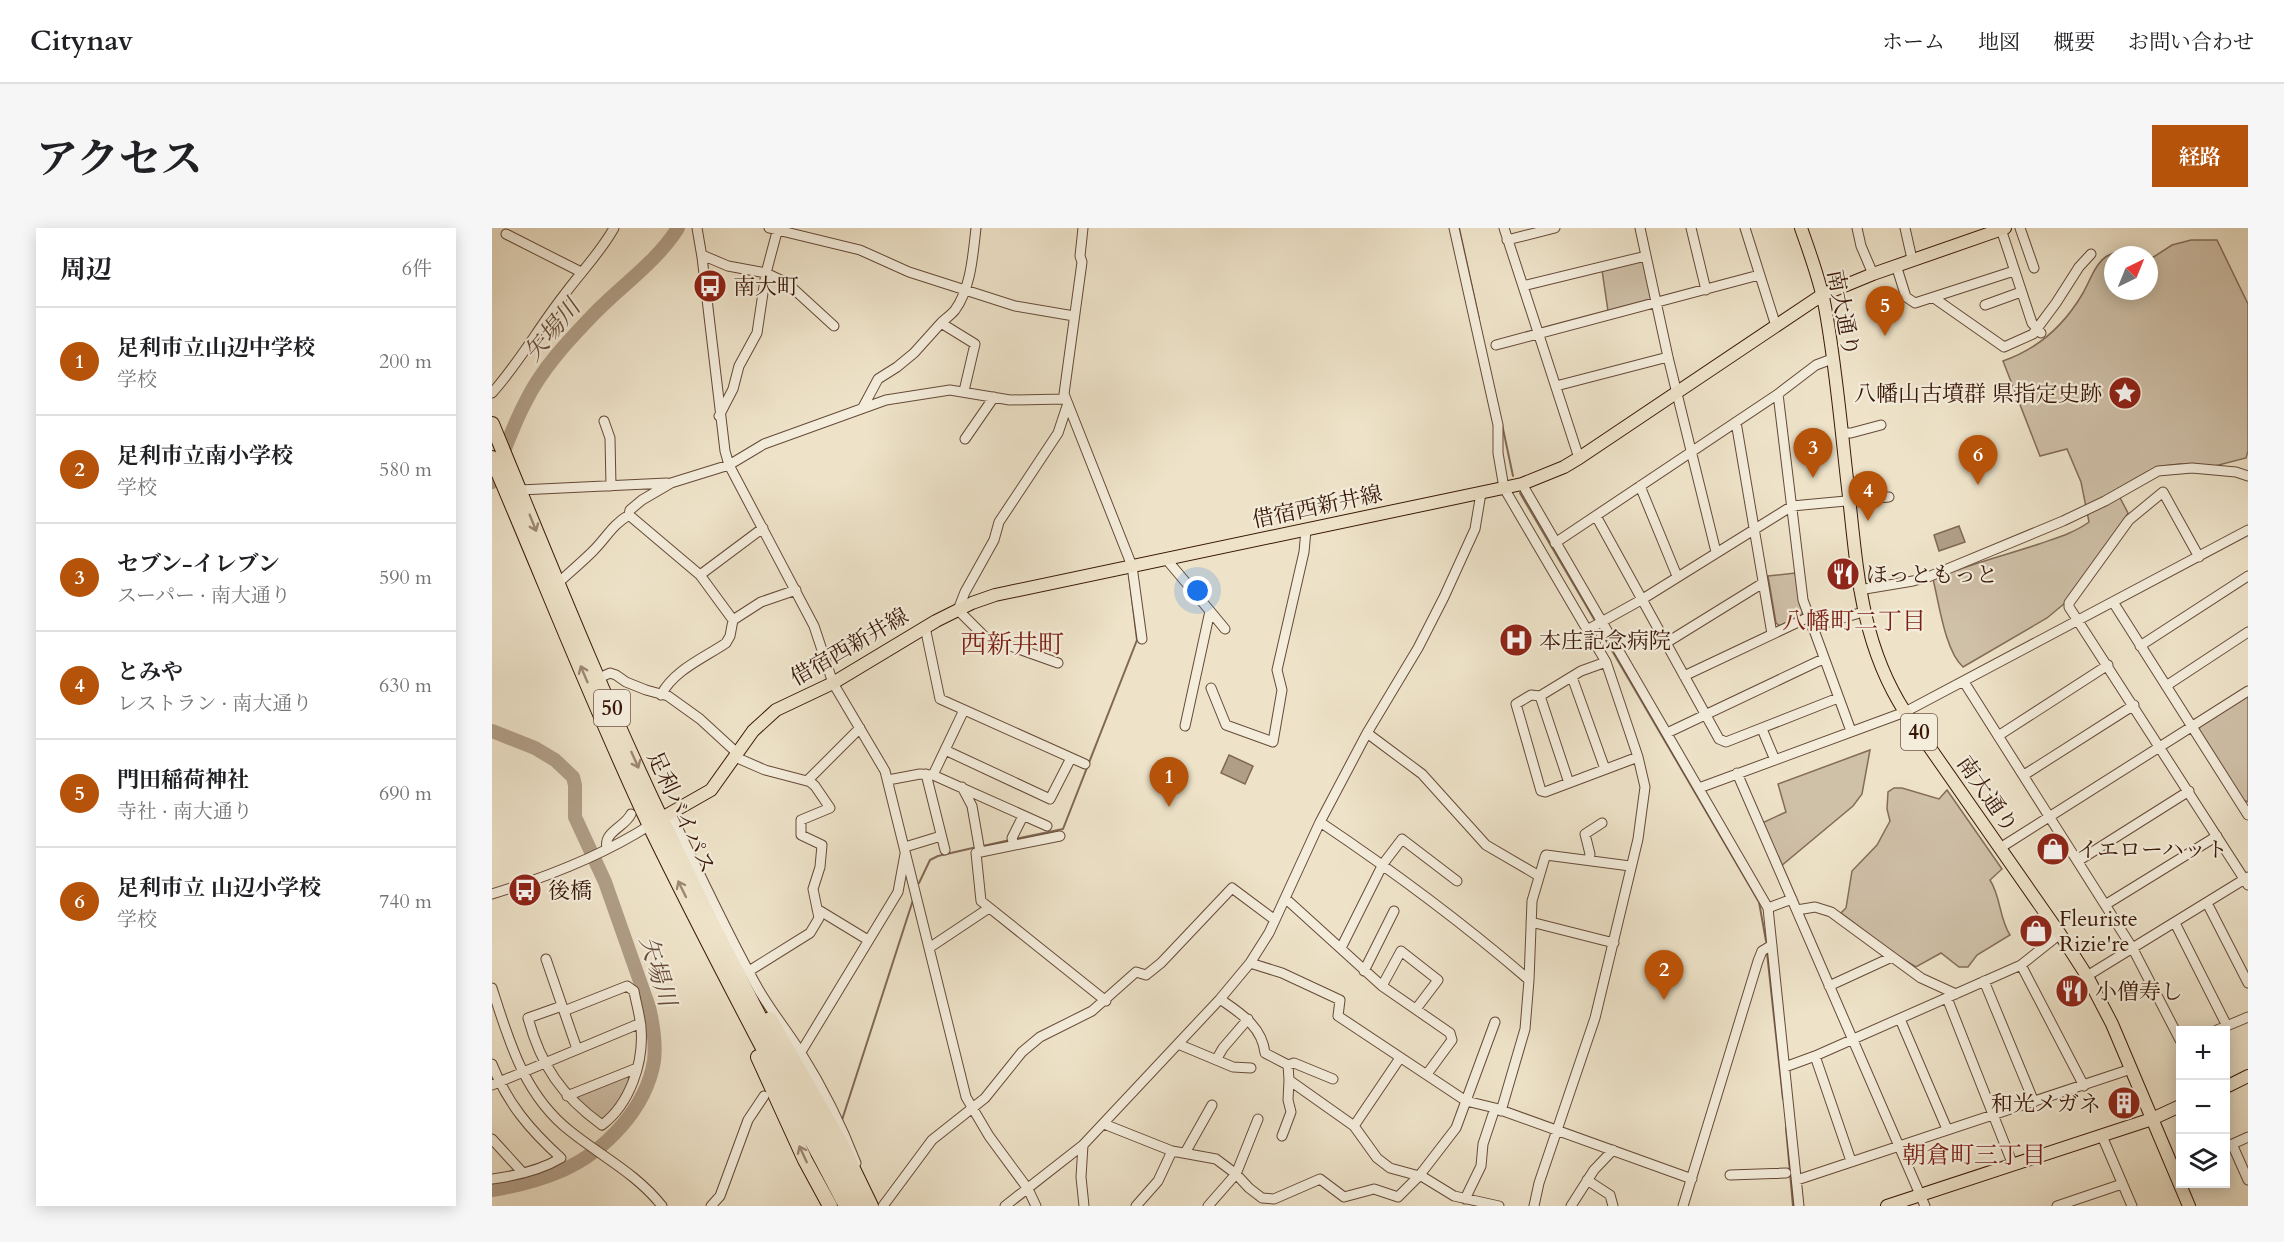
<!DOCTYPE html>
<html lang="ja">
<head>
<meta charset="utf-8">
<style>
	body { margin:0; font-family:Cardo,"Noto Serif JP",serif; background:#f6f6f6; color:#202124 }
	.controls { position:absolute; right:18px; bottom:18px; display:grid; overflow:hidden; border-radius:0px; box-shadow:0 3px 15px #0003 }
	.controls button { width:54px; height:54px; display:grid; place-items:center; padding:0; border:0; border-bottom:2px solid #e0e0e0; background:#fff; color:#202124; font:30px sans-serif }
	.compass { position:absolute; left:1612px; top:18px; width:54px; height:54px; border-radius:50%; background:#fff; box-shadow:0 3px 15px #0003; rotate:43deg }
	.you { position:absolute; left:706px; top:363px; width:21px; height:21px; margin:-15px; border:4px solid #fff; border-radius:50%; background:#1a73e8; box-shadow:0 0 0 9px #1a73e833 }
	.badge { display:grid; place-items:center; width:39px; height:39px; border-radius:50%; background:#b45309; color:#fff; font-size:20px; font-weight:700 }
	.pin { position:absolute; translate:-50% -50px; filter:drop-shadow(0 2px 3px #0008) }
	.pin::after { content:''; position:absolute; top:32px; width:21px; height:18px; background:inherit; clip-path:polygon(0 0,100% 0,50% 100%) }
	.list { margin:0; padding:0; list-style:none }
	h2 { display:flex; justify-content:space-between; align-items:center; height:78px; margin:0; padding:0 24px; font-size:26px }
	h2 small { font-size:20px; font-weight:400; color:#757577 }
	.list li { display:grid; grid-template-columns:39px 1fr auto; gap:18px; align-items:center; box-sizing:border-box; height:108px; padding:0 24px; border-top:2px solid #e0e0e0 }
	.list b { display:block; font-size:22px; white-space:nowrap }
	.list p { margin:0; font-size:20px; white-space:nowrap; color:#757577 }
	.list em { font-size:20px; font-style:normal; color:#757577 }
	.icon { flex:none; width:33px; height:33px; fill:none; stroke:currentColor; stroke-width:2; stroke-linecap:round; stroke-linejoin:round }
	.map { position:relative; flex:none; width:1756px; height:978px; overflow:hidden; border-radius:0px }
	header { display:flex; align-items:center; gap:36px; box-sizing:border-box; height:84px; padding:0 30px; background:#fff; border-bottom:2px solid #e0e0e0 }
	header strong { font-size:28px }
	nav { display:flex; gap:33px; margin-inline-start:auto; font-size:21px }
	.intro { display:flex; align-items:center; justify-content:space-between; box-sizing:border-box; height:144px; padding:0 36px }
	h1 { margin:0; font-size:42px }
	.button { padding:15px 27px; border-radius:0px; background:#b45309; color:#fff; font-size:21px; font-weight:700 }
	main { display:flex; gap:36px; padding:0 36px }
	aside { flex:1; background:#fff; border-radius:0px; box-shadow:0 3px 15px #0003 }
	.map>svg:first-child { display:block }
	.green { fill:#cfc0a8; stroke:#846c58; stroke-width:1.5 }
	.water { fill:#b09e87; stroke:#806854; stroke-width:1.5 }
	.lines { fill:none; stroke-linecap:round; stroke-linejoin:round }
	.stream { stroke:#806854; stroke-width:2 }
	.river { stroke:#b09e87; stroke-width:14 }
	.minor-casing { stroke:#664a38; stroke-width:11 }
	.major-casing { stroke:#391707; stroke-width:14 }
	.highway-casing { stroke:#391707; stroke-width:16 }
	.minor { stroke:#f4eddc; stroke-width:9 }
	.major { stroke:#eee3c9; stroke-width:12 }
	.highway { stroke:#eee3c9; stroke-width:14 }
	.oneway { stroke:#9d8772 }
	.labels { text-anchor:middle; stroke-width:4.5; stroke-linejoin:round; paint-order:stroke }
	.shield { fill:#f4eddc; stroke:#715747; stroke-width:1.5 }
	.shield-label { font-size:21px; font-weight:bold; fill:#391707 }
	.poi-label { font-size:22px; fill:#391707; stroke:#f4eddc; text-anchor:start }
	.street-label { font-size:22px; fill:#391707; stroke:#f4eddc }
	.water-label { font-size:24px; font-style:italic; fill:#694d3a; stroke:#f4eddc }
	.neighbourhood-label { font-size:24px; fill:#7a1f14; stroke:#f4eddc }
	.quarter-label { font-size:26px; fill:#7a1f14; stroke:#f4eddc }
</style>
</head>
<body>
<header>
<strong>Citynav</strong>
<nav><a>ホーム</a><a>地図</a><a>概要</a><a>お問い合わせ</a></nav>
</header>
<div class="intro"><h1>アクセス</h1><a class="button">経路</a></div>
<main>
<aside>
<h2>周辺<small>6件</small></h2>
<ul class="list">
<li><span class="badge">1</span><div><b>足利市立山辺中学校</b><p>学校</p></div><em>200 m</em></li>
<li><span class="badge">2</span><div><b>足利市立南小学校</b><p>学校</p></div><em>580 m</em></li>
<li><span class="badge">3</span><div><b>セブン-イレブン</b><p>スーパー · 南大通り</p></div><em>590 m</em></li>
<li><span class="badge">4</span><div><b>とみや</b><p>レストラン · 南大通り</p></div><em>630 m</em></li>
<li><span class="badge">5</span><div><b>門田稲荷神社</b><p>寺社 · 南大通り</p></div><em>690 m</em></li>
<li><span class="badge">6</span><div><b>足利市立 山辺小学校</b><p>学校</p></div><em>740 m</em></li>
</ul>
</aside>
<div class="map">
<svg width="1756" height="978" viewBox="0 0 1756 978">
	<rect width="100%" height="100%" fill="#eee3c9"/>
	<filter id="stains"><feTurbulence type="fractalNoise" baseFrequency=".00333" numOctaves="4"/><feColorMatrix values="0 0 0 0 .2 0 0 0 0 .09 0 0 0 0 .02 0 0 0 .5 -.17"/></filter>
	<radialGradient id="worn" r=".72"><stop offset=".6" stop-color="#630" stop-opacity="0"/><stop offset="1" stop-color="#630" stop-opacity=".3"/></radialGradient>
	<path class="green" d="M1699 12H1725L1756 76V223L1754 230 1719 239 1688 236 1671 238 1655 244 1624 262 1636 285 1621 311 1573 375 1555 390 1471 439C1453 423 1447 375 1441 351 1475 337 1511 328 1547 316 1564 310 1582 305 1597 294L1589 254 1575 221 1548 228 1511 133C1546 121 1573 96 1591 65 1598 53 1604 33 1617 27 1629 21 1641 24 1653 27H1621V63H1657V29L1660 30 1680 17Z
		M1152 31 1161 72 1116 83 1110 42Z
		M1303 345 1311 383 1310 387 1288 398 1284 395 1276 348Z
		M1756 467V574L1751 572 1707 503 1708 497Z
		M1378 522 1370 566 1361 578 1289 638 1270 595 1294 584 1286 556Z
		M1402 560H1410L1447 571 1455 562 1510 641 1498 652C1509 669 1507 690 1518 707L1485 727 1476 739H1467L1449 725 1424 739 1404 727 1349 685 1354 680 1360 643 1385 617 1398 593 1395 581 1396 564Z
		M135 848 139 852 130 871 113 891 108 892 85 873 86 868Z"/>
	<path class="water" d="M1467 298 1473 314 1447 323 1442 307Z
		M737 527 761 538 753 556 729 545Z"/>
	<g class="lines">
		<path class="stream" d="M967 0 987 91
			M1010 196 1021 248
			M1028 265 1102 391
			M1108 402 1267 674 1274 713
			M523 611 571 601 645 412 637 347
			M491 618 518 612
			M427 655 438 632 446 628 485 619
			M1275 725 1291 871
			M350 892 421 672
			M1294 900 1301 978"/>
		<path class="river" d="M0 254C11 227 20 199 34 173 49 142 75 114 99 89 127 59 164 35 186 0
			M0 503 43 520 63 532 81 549 83 557V589L113 654 157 779C161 796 164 816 162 833 154 881 113 923 71 942 48 952 24 958 0 962"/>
		<defs>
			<path id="minor" d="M205 0 210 29 233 223 237 237 322 398 341 455 393 543 474 869 497 908 536 961 544 978
				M277 0 368 22 417 44 523 78 582 88
				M591 0 588 28 590 34 572 166 640 338 650 411
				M962 0 1006 197V225L1012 260 1114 434 1146 529 1153 559 1146 611 1103 790 1047 955 1042 978
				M1012 0 1087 230
				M1148 0 1176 129 1224 324
				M1199 0 1214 62
				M1253 0 1284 98
				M1365 0 1369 18 1381 46
				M1413 0 1420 31
				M1528 0 1542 40
				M1509 1 1540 95 1549 105
				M14 6 89 44
				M1015 12 1063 0
				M210 27 236 38 274 45 295 55 342 98
				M1404 37 1414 69 1423 75 1522 43
				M1031 58 1154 28
				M1442 70 1512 119 1541 106 1564 75 1587 39 1599 26
				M1493 77 1529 64
				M449 95C453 91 459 87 463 82 479 60 481 26 484 0
				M1004 117 1267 47
				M1064 158 1176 129
				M0 165C27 135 47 99 72 67 89 44 108 25 122 0
				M1286 166 1311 372 1359 503
				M371 179 386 151 405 139 422 125 449 95 483 116 472 163
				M227 188 241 161 247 138 265 105 274 45 286 0
				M112 193 118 210 119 258
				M1244 194 1280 406
				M1349 205H1359L1389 197
				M473 211 502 169
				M1030 256 1276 680 1307 978
				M1148 258 1185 348
				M28 262 175 255
				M137 287 208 347 241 392
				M1104 288 1227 511 1234 514 1346 470
				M1063 315 1286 166 1324 137 1340 131
				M1707 329 1671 264 1637 292 1577 375V379L1756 657
				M675 332 718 383 693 498
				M208 347 271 300
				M66 355C78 344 90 334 101 323 115 309 120 297 137 287L138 282 150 272 179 255 237 237 272 216 394 172 458 162 518 172 573 171
				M1367 362 1421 353 1436 349 1571 293 1613 273 1666 243 1700 240 1744 244 1756 248
				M1621 374 1756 587
				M718 383 733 401
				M433 399 448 471 593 536
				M1320 399 1371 384
				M1095 402 1149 372 1300 278 1397 269
				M1174 415 1271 355
				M1648 418 1756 348
				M1114 434 1089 443 1048 468 1039 467 1024 476 1049 563 1053 564 1146 529
				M566 435 493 409 466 382 473 364 502 312 507 294 566 205 575 178
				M1192 448 1317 389
				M1080 449 1113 541
				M107 450 118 445 124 447 134 454 154 462 176 468 208 491 245 525
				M1472 454 1641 721 1688 812
				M1674 458 1756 404
				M719 460 734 497 781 514 790 462 785 442 812 324 814 302
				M169 467C182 442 212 430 234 415L238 408 241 392 269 374 304 362
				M1048 468 1077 555
				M1270 501 1283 532
				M875 505 930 546 994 617 1047 648
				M1175 505 1331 431
				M1506 508 1616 437
				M453 522 558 571 579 530
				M243 529 273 542 315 553 368 500
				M1245 545 1433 978
				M434 546 453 622
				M441 547 472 482
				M1532 547 1642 477
				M396 552 428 546 441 547 555 598
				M470 559 480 578 488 624
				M1207 560 1413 484 1756 302
				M179 586C206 643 233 701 264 757 277 781 295 802 309 825 331 860 349 896 364 935
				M828 594C901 643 971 695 1037 752
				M568 608 484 625 489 673 614 773
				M522 617 520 610 531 588
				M413 619 449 608
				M115 620C111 604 133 599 139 586
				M1508 620 1756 463
				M1097 632 1098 626 1093 606 1110 595
				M1586 633 1697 563
				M0 666C55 649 110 628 158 597
				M793 670 890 758 958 805 960 812 935 846
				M1715 675 1756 755
				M1613 677 1725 608
				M1276 680 1300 671
				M325 681 376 712
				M1305 682 1323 679 1339 684 1429 750 1464 766
				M1039 694 1122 715
				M1683 695 1735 798
				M437 720 497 680
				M849 720 891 636 910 611 965 653
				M54 731 85 821
				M758 735 790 745 848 772 846 788 974 873 1003 880 1200 951
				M1529 737 1592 858
				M257 743 318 705 327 690 321 661 328 639 330 617 309 607V592L338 580 323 558 316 552
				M872 743 902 683
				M1595 748 1756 649
				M1492 753 1542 874
				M890 758 909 723 946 752 924 781
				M1337 758 1400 729
				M0 760C17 813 32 867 78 903 109 928 145 946 170 978
				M1455 770 1521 937
				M728 771C748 785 770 798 773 825L796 837 797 852 862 898 885 930 898 940 931 949 962 968 1007 978
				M70 778 36 790C49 838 70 868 110 897 138 876 152 834 149 800 148 787 144 775 142 763L135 758 72 783
				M1408 791 1455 901
				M1725 802 1756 789
				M686 816 741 839 759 840
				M309 824 406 664 413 626
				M1323 828 1359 933
				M724 832 731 820 756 791
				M0 836C15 875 38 902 69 930 49 942 23 948 0 951
				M796 837 802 835 841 851
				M1293 839 1323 828 1529 737 1568 706
				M0 857 144 797H149
				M75 868 145 840
				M1009 883 1033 801 1037 752 1040 673 1053 629 1054 627 1138 638
				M612 896 680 923 724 931 744 946 757 960 770 970 782 971 828 951 852 969 882 961 906 969 927 948 964 900 1003 794
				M862 898 908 830
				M790 908 799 884 796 872 797 852
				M1610 908 1640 978
				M0 911 31 945
				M1740 916 1756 952
				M591 917 589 949 592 978
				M1734 919 1756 909
				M693 925 720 877
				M1238 947 1294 945
				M1095 952 1118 967 1121 978
				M1305 952 1639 841
				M973 971 989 938 991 916 1003 880
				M219 978 228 968 256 892 272 868
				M391 978 440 912 493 870 530 824 548 809 600 783 644 744 654 747 669 735 740 660 783 692
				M513 978 591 917 728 771 758 735 777 705 828 594 875 505 926 420 952 369 983 301 989 265
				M644 978 666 953 680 923
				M716 978 744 946 766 891
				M1079 978 1102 942 1121 922
				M1191 978 1266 733 1270 723 1280 717
				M1565 978 1630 956"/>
			<path id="major" d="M1309 0C1318 26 1328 52 1333 79 1344 138 1349 200 1356 260 1365 340 1368 414 1413 484L1568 706 1595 748 1620 796 1697 978
				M161 595 219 562 261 503 284 482 341 455 444 393 480 375 503 367 1030 256 1072 239 1087 230 1330 67 1381 46 1513 0
				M1734 859 1756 848
				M1395 978 1660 891 1688 878"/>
			<path id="highway" d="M0 196C55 329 108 463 170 593 232 723 299 850 366 978
				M0 230C53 353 101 477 158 598 220 726 288 852 354 978
				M278 791 349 916 379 978
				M266 829 313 932 338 978"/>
		</defs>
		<use href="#minor" class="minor-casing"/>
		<use href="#major" class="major-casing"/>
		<use href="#highway" class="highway-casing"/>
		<use href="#minor" class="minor"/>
		<use href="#major" class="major"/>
		<use href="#highway" class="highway"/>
	</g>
	<defs><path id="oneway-shaft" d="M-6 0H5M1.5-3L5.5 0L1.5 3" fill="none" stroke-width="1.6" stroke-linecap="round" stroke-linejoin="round" transform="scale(1.5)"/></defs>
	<g class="oneway">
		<use href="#oneway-shaft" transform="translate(41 295) rotate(68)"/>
		<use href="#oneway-shaft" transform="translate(92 446) rotate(-113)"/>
		<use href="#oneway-shaft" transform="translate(143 532) rotate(66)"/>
		<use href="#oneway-shaft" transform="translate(190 661) rotate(-116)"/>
		<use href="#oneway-shaft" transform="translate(311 926) rotate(-115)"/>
	</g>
	<defs>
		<symbol id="bus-disc" viewBox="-11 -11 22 22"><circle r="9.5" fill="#8f2418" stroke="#f4eddc"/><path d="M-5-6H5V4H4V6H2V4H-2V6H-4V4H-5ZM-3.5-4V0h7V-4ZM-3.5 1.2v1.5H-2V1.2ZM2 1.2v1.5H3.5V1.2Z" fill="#fff"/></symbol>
		<symbol id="sight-disc" viewBox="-11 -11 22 22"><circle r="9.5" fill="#8f2418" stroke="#f4eddc"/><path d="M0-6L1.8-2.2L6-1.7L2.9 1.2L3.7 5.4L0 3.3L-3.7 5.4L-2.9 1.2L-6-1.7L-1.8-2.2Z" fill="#fff"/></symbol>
		<symbol id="restaurant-disc" viewBox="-11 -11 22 22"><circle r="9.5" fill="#8f2418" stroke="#f4eddc"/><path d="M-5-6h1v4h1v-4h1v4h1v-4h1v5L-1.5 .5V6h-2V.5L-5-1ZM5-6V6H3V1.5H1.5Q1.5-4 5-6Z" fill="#fff"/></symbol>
		<symbol id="hospital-disc" viewBox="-11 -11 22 22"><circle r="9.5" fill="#8f2418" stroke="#f4eddc"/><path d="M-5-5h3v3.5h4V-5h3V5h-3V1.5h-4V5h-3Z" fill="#fff"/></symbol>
		<symbol id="shop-disc" viewBox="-11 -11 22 22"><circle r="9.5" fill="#8f2418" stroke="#f4eddc"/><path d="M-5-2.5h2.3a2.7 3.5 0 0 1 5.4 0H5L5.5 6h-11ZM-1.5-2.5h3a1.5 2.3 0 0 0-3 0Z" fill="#fff"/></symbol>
		<symbol id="building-disc" viewBox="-11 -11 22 22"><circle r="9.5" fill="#8f2418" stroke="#f4eddc"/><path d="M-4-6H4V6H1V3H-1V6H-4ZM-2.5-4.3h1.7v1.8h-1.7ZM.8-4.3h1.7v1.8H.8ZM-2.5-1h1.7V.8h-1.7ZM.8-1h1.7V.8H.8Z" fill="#fff"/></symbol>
	</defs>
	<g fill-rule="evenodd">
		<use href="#bus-disc" x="199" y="39" width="38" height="38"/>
		<use href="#sight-disc" x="1614" y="146" width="38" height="38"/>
		<use href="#restaurant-disc" x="1332" y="327" width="38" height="38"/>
		<use href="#hospital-disc" x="1005" y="393" width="38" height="38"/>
		<use href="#shop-disc" x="1542" y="602" width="38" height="38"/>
		<use href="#bus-disc" x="14" y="643" width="38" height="38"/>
		<use href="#shop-disc" x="1525" y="684" width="38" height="38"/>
		<use href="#restaurant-disc" x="1561" y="744" width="38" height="38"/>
		<use href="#building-disc" x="1613" y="856" width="38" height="38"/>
	</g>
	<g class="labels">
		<g class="shield">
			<rect x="102" y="462" width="36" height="36" rx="4.5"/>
			<rect x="1409" y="486" width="36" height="36" rx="4.5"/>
		</g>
		<g class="shield-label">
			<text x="120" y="487">50</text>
			<text x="1427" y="511">40</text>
		</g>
		<g class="poi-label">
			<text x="241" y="66">南大町</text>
			<text x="1610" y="173" text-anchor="end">八幡山古墳群 県指定史跡</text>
			<text x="1374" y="354">ほっともっと</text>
			<text x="1047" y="420">本庄記念病院</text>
			<text x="1584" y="629">イエローハット</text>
			<text x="56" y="670">後橋</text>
			<text x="1567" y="698">Fleuriste<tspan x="1567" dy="25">Rizie're</tspan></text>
			<text x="1603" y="771">小僧寿し</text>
			<text x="1609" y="883" text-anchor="end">和光メガネ</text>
		</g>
		<g class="street-label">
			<text transform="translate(1352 85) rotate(79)" y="8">南大通り</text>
			<text transform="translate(825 278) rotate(-12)" y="8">借宿西新井線</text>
			<text transform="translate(357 418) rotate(-30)" y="8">借宿西新井線</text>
			<text transform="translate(1496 566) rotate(55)" y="8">南大通り</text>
			<text transform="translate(190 584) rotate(65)" y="8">足利バイパス</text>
		</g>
		<g class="water-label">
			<text transform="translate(60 102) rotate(-50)" y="8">矢場川</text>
			<text transform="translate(166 743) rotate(73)" y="8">矢場川</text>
		</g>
		<g class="neighbourhood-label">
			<text x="1362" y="401">八幡町二丁目</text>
			<text x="1482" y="935">朝倉町三丁目</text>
		</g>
		<g class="quarter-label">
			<text x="520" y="425">西新井町</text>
		</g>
	</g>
	<rect width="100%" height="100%" filter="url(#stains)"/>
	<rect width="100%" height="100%" fill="url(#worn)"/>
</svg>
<div class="controls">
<button>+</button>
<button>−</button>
<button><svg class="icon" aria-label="layers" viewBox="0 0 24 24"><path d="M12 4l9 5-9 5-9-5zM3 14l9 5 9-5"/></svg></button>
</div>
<svg class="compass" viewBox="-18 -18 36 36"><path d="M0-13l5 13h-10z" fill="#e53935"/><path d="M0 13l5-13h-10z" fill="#757577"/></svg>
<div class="you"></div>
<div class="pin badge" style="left:677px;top:579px">1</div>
<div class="pin badge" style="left:1172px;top:772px">2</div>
<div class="pin badge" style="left:1321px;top:250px">3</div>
<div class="pin badge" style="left:1376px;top:293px">4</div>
<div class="pin badge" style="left:1393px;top:108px">5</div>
<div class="pin badge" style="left:1486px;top:257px">6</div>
</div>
</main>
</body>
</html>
